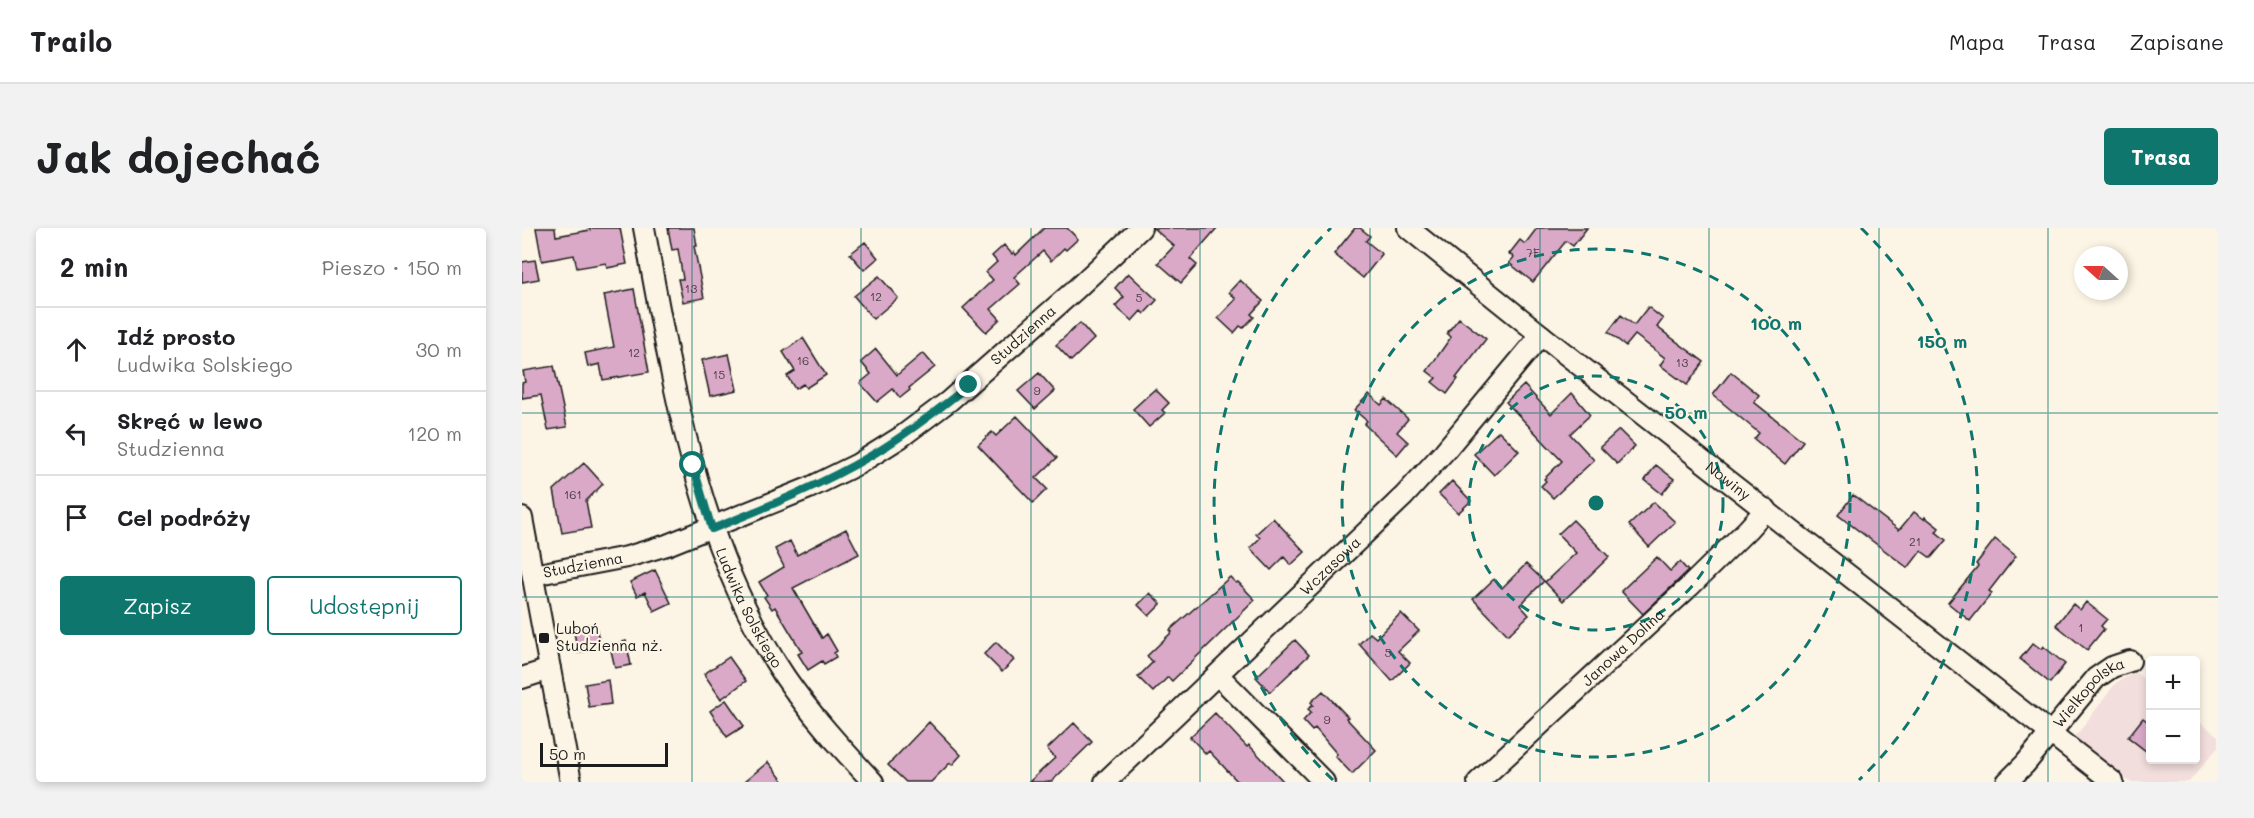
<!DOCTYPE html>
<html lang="pl">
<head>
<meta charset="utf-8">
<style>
	body { margin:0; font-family:Mali,sans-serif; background:#f2f2f2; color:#202124 }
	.controls { position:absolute; right:18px; bottom:18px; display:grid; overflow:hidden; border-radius:6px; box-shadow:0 3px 9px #0003 }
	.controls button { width:54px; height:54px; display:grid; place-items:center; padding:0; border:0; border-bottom:2px solid #e0e0e0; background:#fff; color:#202124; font:30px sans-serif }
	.compass { position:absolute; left:1552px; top:18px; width:54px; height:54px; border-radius:50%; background:#fff; box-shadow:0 3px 9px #0003; rotate:291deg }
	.scale { position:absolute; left:18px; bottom:15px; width:128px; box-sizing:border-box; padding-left:6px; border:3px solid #1c1c1c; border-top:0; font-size:16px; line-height:21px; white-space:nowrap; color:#1c1c1c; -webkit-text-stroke:4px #fcf5e5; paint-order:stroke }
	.stop { position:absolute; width:18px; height:18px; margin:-14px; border:4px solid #0f766e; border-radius:50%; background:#fff }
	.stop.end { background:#0f766e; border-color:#fff; box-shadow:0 2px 6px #0008 }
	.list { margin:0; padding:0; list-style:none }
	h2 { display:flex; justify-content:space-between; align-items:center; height:78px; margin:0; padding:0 24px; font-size:26px }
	h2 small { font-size:20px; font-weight:400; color:#757577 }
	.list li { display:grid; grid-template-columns:39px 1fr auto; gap:18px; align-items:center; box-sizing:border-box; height:84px; padding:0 24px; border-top:2px solid #e0e0e0 }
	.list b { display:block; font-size:22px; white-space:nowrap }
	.list p { margin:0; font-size:20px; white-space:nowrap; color:#757577 }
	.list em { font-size:20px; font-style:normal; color:#757577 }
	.actions { display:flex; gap:12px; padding:18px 24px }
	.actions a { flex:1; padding:14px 0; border:2px solid #0f766e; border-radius:6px; text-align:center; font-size:21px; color:#0f766e }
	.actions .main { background:#0f766e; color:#fff }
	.icon { flex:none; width:33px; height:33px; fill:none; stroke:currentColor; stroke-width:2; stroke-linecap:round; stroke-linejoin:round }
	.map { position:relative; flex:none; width:1696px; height:554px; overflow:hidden; border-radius:6px }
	header { display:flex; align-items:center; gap:36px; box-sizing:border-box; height:84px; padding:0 30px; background:#fff; border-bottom:2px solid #e0e0e0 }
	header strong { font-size:28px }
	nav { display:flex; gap:33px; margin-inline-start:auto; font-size:21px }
	.intro { display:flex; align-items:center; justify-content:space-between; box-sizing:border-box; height:144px; padding:0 36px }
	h1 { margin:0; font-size:42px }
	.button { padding:15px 27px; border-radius:6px; background:#0f766e; color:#fff; font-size:21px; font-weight:700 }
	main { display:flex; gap:36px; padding:0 36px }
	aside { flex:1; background:#fff; border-radius:6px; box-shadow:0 3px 9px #0003 }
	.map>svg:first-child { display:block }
	.built { fill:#f2dedc }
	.building { fill:#daa9c8; stroke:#1c1c1c; stroke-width:1.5 }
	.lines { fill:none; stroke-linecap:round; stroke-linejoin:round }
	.minor-casing { stroke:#1c1c1c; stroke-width:24 }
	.minor { stroke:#fcf5e5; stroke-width:20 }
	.route { stroke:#0f766e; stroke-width:8 }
	.grid { fill:none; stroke:#0f766e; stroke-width:1.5; stroke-opacity:0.55 }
	.ring { fill:none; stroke:#0f766e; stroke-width:3; stroke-dasharray:10 8 }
	.poi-dot { fill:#1c1c1c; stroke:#fcf5e5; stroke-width:2 }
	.labels { text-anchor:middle; stroke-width:4.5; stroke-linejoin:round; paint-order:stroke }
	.number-label { font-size:12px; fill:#4c3f47 }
	.street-label { font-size:15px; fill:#1c1c1c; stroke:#fcf5e5 }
	.poi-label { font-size:15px; fill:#1c1c1c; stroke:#fcf5e5; text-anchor:start }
	.centre { fill:#0f766e; stroke:#fcf5e5; stroke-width:3 }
	.ring-label { font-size:18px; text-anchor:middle; font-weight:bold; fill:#0f766e; stroke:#fcf5e5; stroke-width:4.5; stroke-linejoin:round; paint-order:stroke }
</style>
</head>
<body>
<header>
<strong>Trailo</strong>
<nav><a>Mapa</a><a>Trasa</a><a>Zapisane</a></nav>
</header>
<div class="intro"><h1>Jak dojechać</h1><a class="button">Trasa</a></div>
<main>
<aside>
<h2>2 min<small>Pieszo · 150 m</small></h2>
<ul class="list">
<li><svg class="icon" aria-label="ahead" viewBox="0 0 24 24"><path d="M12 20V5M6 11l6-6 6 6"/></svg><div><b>Idź prosto</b><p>Ludwika Solskiego</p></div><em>30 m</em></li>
<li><svg class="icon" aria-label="left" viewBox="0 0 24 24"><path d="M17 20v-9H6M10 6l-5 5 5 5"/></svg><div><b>Skręć w lewo</b><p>Studzienna</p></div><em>120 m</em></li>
<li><svg class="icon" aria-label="arrive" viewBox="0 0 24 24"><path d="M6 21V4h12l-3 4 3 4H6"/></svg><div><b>Cel podróży</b></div></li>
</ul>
<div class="actions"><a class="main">Zapisz</a><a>Udostępnij</a></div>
</aside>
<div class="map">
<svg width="1696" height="554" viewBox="0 0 1696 554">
	<rect width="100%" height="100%" fill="#fcf5e5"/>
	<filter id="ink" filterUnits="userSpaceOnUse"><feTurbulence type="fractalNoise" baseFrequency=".0167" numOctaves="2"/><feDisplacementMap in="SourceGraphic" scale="12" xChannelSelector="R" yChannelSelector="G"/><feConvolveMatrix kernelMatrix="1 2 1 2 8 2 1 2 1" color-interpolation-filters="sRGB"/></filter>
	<g filter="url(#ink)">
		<path class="built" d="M1613 444 1628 456V532H1674V491L1696 508V519L1667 554H1608L1553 509 1594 455Z"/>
		<path class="building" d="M14 0H33L34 8 68 2V0H98L105 36 85 40 84 35 55 40 52 27 20 33Z
			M146 0H172L175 18H172L182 70 161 74 156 51H161L156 21 150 22Z
			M522 0H545L556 11 544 22 542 20 529 33 521 23 492 49 498 56 469 81 478 91 464 104 441 80 471 52 464 44 475 34 470 28 482 17 490 26 492 24 494 27Z
			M631 0H695L668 31 675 37 659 55 636 35 652 18Z
			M833 0H838L848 8 844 13 860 26 841 50 812 26Z
			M1015 0H1065L1051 18 1044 13 1011 54 987 35 992 29 987 26 998 12 1003 16Z
			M343 14 356 30 342 42 328 26Z
			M13 32 17 51 0 54V34Z
			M606 45 635 72 622 86 619 83 610 93 593 78 602 69 593 60Z
			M357 48 376 70 351 91 332 68Z
			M718 52 741 73 729 86 732 89 721 100 718 98 712 105 696 90 714 71 707 64Z
			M112 61 127 144 81 152 78 136 66 139 63 125 92 119 82 67Z
			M1126 79 1141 91 1135 99 1182 134 1165 157 1138 137 1143 130 1113 107 1104 118 1086 104 1099 87 1112 97Z
			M937 90 964 111 934 150 936 151 925 166 910 154 914 150 905 143 929 109 925 105Z
			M558 95 572 111 549 133 534 117Z
			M281 110 304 147 284 160 281 156 273 161 265 148 273 143 261 124Z
			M354 121 375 147 401 125 413 139 387 160 388 162 378 170 371 161 355 174 338 155 349 146 339 134Z
			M207 126 215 162 188 168 180 132Z
			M32 138 45 199 26 202 19 167 0 170V155L3 154 1 143Z
			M1209 144 1237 167 1232 174 1281 213 1263 236 1232 211 1237 205 1191 167Z
			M517 145 533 163 513 181 496 163Z
			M1002 157 1029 186 1050 165 1068 187 1048 206 1072 232 1031 270 1019 258 1024 253 1022 251 1040 233 984 174Z
			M633 161 647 175 640 182 643 185 627 199 611 181Z
			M847 166 859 177 864 171 886 191 875 204 886 214 875 227 842 196 845 193 832 182Z
			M495 188 535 230 514 250 525 261 511 275 456 217 470 204 474 208Z
			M1097 202 1113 218 1095 236 1078 219Z
			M977 203 997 223 972 247 952 226Z
			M62 235 81 256 64 273 69 300 40 305 32 262Z
			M1134 237 1152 251 1140 266 1123 252Z
			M930 253 949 273 936 285 917 266Z
			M1331 267 1377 302 1392 284 1402 291 1403 289 1417 300 1414 304 1424 312 1409 330 1399 323 1386 340 1316 287Z
			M1132 274 1153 294 1127 319 1107 297Z
			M751 290 783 324 769 337 762 329 749 342 728 320 738 310 734 306Z
			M1051 292 1087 329 1041 373 1023 354 1054 325 1036 306Z
			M324 301 337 326 271 360 300 410 305 406 315 423 312 425 314 429 302 436 300 433 286 442 276 426 280 424 253 379 250 381 242 369 245 367 237 354 262 339 253 321 268 313 275 327Z
			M1473 311 1494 328 1467 363 1470 365 1448 393 1426 375 1456 338 1454 336Z
			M1135 329 1148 343 1158 334 1166 343 1121 386 1099 363Z
			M1004 336 1022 353 998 377 1007 387 986 407 951 371 972 351 980 360Z
			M133 342 149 375 132 383 123 364 115 368 108 354Z
			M708 349 714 355 716 354 733 372 650 453 646 449 631 464 616 449 631 434 625 428 650 404 648 402Z
			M628 365 639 376 627 388 616 377Z
			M1564 374 1585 391 1579 398 1582 401 1565 422 1534 397 1551 376 1558 382Z
			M879 385 897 403 876 423 888 435 870 453 837 416 848 405 854 410Z
			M73 395 79 420 56 425 51 399Z
			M773 412 787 427 748 464 734 449Z
			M104 413 109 437 93 440 88 418Z
			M474 414 492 432 480 444 462 426Z
			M1511 415 1519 421 1521 418 1543 436 1528 455 1498 431Z
			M207 429 224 453 199 471 182 446Z
			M86 452 89 476 67 479 63 456Z
			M801 463 826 489 824 490 854 522 830 546 813 528 815 526 793 500 790 503 781 493 789 484 786 481 791 477 789 474Z
			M204 472 222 498 205 509 188 483Z
			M693 485 725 519 727 517 762 554H716L687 523 684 526 668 509Z
			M1621 490 1629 496V527L1606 509Z
			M407 494 439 527 430 537 428 535 409 554H384L366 537Z
			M552 495 570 514 529 554H507L533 530 525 521Z
			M246 534 262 554H222Z"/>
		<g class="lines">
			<defs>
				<g id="minor">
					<path id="s1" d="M122 0C151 154 174 316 263 449 289 487 320 521 351 554"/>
					<path id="s2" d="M886 0 1019 107 1591 554"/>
					<path d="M0 290 49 554"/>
					<path id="s3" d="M11 347 105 329 145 317 287 260 336 236 379 209 427 173 553 62 619 0"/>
					<path d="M696 447 802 554"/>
					<path d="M0 450 28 441"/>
					<path id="s4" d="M583 554 882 268 922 224 1019 107"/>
					<path id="s5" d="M956 554 1167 359 1226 301 1244 281"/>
					<path id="s6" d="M1485 554 1503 536 1574 450 1590 439 1608 433"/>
				</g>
			</defs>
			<use href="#minor" class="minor-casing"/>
			<use href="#minor" class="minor"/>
		</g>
	</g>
	<g class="lines" filter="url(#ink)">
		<path class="route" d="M171 237 190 301C245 279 299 257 350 227 384 207 416 182 447 157"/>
	</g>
	<path class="grid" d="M170 0V554M339 0V554M509 0V554M678 0V554M848 0V554M1018 0V554M1187 0V554M1357 0V554M1526 0V554M0 185H1696M0 369H1696"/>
	<g class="ring">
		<circle cx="1074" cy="275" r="127"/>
		<circle cx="1074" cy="275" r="254"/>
		<path d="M811 552A382 382 0 0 1 809 0M1339 0A382 382 0 0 1 1337 552"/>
	</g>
	<rect class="poi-dot" x="16" y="404" width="12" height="12" rx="3"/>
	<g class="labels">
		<g class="number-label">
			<text x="1011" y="29">7F</text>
			<text x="169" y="65">13</text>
			<text x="354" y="73">12</text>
			<text x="617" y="74">5</text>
			<text x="112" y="129">12</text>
			<text x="281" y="137">16</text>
			<text x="1160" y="139">13</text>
			<text x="197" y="151">15</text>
			<text x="515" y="167">9</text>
			<text x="51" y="271">161</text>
			<text x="1393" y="318">21</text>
			<text x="1559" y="404">1</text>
			<text x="866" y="429">5</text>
			<text x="805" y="496">9</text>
		</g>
		<g class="street-label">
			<text dy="5" stroke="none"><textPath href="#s3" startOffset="555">Studzienna</textPath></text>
			<text dy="5" stroke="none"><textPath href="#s2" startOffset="408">Nowiny</textPath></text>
			<text dy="5" stroke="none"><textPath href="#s3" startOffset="51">Studzienna</textPath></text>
			<text dy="5" stroke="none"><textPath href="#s4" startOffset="312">Wczasowa</textPath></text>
			<text dy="5" stroke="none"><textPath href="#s1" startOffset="396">Ludwika Solskiego</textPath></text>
			<text dy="5" stroke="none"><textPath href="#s5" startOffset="198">Janowa Dolina</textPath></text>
			<text dy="5" stroke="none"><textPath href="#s6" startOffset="122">Wielkopolska</textPath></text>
		</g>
		<g class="poi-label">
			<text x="34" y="406">Luboń<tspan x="34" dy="17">Studzienna nż.</tspan></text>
		</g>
	</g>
	<circle cx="1074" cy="275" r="9" class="centre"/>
	<g class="ring-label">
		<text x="1254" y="102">100 m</text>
		<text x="1420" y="120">150 m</text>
		<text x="1164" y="191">50 m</text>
	</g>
</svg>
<div class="controls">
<button>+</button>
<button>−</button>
</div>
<svg class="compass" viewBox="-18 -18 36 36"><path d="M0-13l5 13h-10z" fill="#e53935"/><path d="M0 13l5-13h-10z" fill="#757577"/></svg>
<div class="scale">50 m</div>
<div class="stop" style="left:171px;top:237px"></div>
<div class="stop end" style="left:447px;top:157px"></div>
</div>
</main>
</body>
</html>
